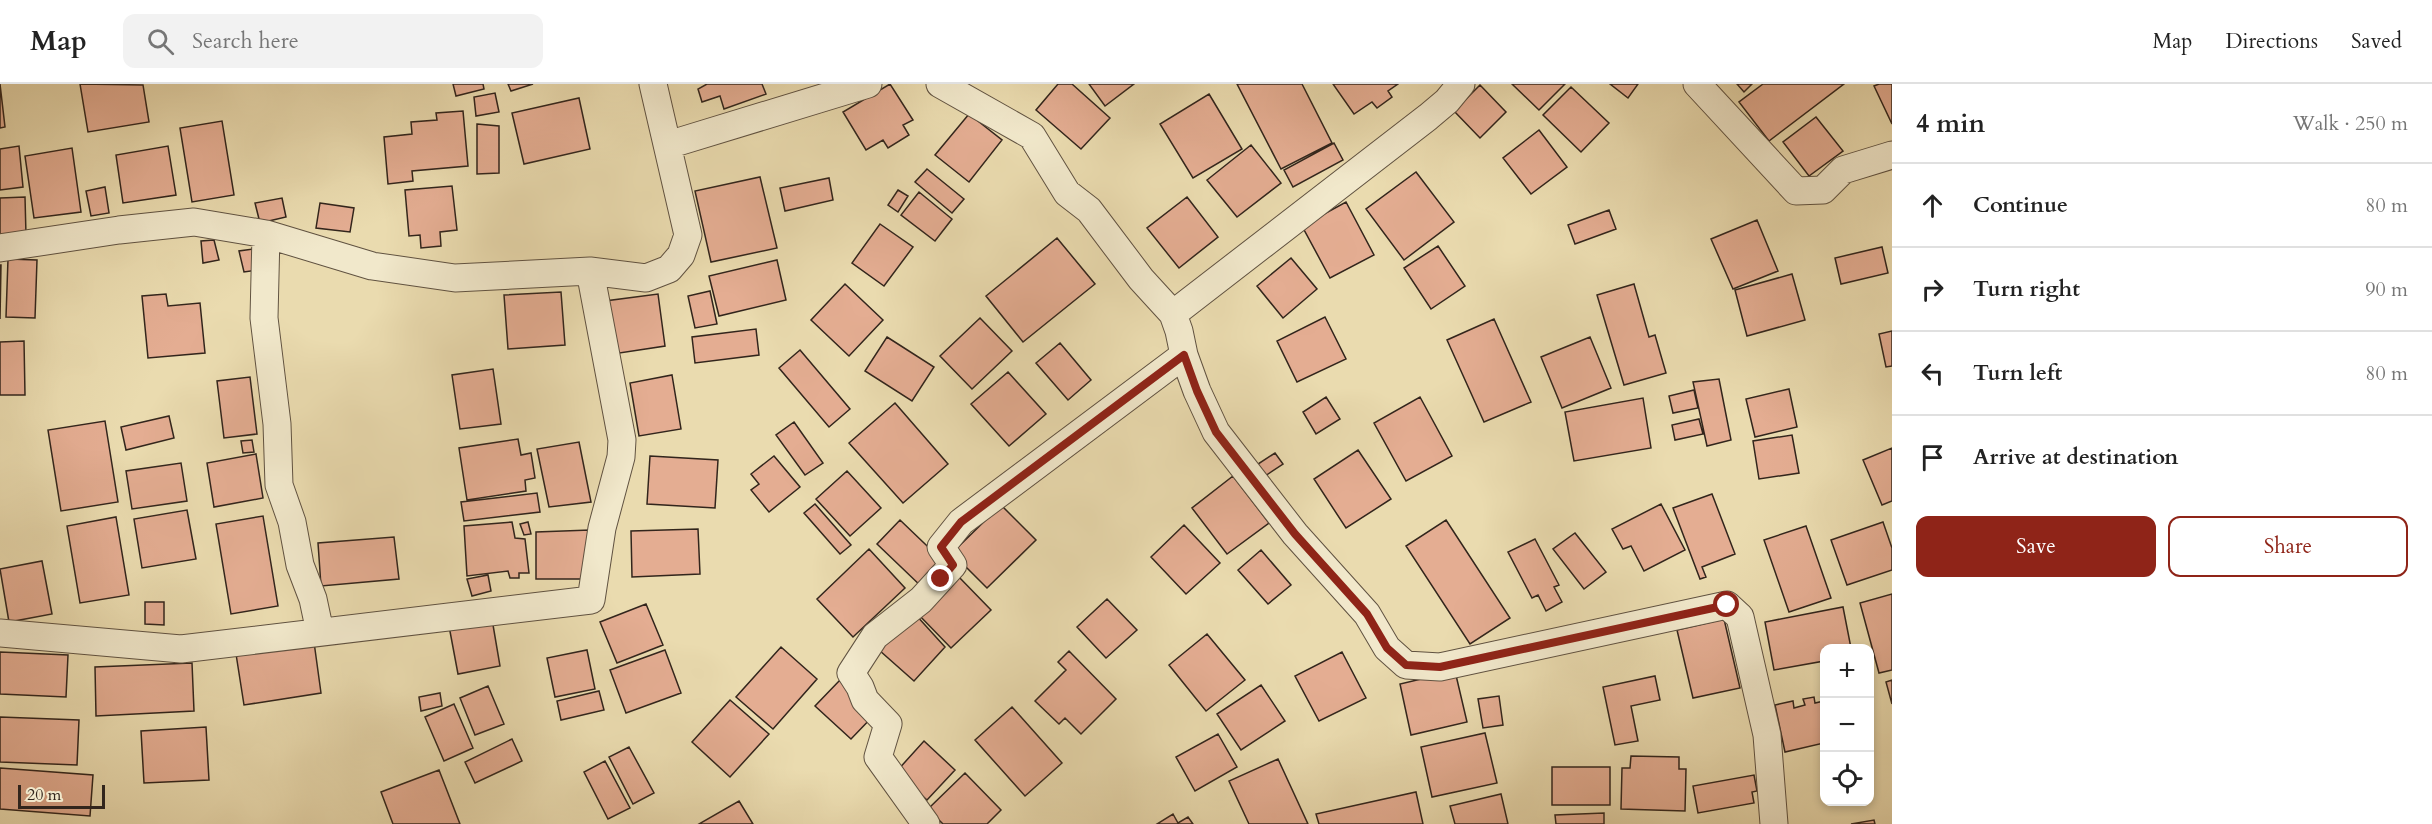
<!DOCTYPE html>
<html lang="en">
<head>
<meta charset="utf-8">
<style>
	body { margin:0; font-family:Cardo,serif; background:#f2f2f2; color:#222 }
	.controls { position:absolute; right:18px; bottom:18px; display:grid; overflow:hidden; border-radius:12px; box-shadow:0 3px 9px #0003 }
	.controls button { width:54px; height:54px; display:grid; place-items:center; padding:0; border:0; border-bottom:2px solid #e0e0e0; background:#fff; color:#222; font:30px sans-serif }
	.scale { position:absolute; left:18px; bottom:15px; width:87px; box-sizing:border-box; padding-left:6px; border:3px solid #32251c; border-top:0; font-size:16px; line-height:21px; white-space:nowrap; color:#32251c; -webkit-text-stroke:4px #f1e8cb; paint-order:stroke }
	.stop { position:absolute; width:18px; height:18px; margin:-14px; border:4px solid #8f2418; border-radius:50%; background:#fff }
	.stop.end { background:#8f2418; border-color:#fff; box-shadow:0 2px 6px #0008 }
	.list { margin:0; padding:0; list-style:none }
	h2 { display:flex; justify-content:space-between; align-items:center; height:78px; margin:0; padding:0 24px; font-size:26px }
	h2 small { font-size:20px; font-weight:400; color:#767676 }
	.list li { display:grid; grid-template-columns:39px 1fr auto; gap:18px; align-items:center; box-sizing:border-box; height:84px; padding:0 24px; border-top:2px solid #e0e0e0 }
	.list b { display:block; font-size:22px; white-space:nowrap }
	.list em { font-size:20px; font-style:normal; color:#767676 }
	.actions { display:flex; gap:12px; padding:18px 24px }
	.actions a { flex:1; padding:14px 0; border:2px solid #8f2418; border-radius:12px; text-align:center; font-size:21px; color:#8f2418 }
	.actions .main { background:#8f2418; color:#fff }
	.icon { flex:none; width:33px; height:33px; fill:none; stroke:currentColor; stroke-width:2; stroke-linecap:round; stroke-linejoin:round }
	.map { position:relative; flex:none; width:1892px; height:740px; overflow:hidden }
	header { display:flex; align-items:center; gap:36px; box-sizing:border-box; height:84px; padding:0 30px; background:#fff; border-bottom:2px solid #e0e0e0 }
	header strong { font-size:28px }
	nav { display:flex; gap:33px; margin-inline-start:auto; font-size:21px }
	.search { width:420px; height:54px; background:#f2f2f2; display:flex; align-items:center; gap:15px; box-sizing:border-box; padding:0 21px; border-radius:12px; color:#767676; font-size:22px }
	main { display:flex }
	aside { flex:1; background:#fff }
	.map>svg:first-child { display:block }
	.building { fill:#e4ad92; stroke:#32251c; stroke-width:1.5 }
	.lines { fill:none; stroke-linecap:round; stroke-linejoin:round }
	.street-casing { stroke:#605241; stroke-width:29 }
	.street { stroke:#f1e8cb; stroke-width:27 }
	.route { stroke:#8f2418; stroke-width:8 }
</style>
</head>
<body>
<header>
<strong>Map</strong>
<div class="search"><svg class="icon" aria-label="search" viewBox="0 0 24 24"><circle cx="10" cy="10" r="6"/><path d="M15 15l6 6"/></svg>Search here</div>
<nav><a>Map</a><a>Directions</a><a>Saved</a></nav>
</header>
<main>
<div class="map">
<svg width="1892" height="740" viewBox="0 0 1892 740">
	<rect width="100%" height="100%" fill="#eadbaf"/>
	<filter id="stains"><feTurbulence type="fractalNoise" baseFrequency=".00333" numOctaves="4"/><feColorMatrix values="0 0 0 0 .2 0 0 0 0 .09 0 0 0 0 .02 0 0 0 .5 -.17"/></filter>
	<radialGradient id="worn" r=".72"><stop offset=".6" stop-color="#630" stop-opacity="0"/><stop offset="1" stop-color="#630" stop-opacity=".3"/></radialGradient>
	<path class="building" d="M0 0 5 43 0 44Z
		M80 0 143 1 149 38 88 48Z
		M453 0H483L484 5 456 12Z
		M508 0H533L511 7Z
		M707 0H762L766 10 724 25 720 12 702 18 698 5Z
		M890 0 913 36 903 41 909 51 888 64 883 56 866 66 843 28Z
		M1058 0H1072L1110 34 1081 65 1036 26Z
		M1089 0H1134L1105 22Z
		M1237 0H1302L1332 59 1281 85Z
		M1333 0H1398L1388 7 1392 13 1377 24 1372 18 1354 30Z
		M1512 0H1565L1539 26Z
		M1610 0H1638L1628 14Z
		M1737 0H1752L1744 8Z
		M1763 0H1844L1769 57 1739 18Z
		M1879 0H1892V40L1874 2Z
		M1480 1 1506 28 1480 54 1454 27Z
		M1571 3 1609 39 1581 68 1543 31Z
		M495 9 499 28 476 32 474 13Z
		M1209 10 1242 65 1193 94 1160 40Z
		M579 14 590 65 524 80 512 29Z
		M463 27 468 82 412 87 413 97 388 100 384 53 412 50 411 38 437 36 436 29Z
		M969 30 1002 56 969 98 935 71Z
		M1816 33 1843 67 1809 92 1783 58Z
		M222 37 234 111 192 118 180 44Z
		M477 40 499 42V89L477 90Z
		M1539 46 1567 83 1531 110 1503 74Z
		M1334 59 1343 76 1293 103 1284 86Z
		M1251 61 1281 99 1237 133 1207 96Z
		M19 62 23 103 0 106V65Z
		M168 62 176 111 123 119 116 71Z
		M72 64 81 128 34 134 25 72Z
		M927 85 964 115 952 129 915 98Z
		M1416 88 1454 138 1404 176 1366 125Z
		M760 93 777 164 711 178 695 107Z
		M829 94 833 116 785 127 780 104Z
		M452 102 457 146 440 148 441 162 421 164 420 151 409 152 405 106Z
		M105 103 109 129 91 132 86 107Z
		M898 106 908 112 898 128 888 121Z
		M919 108 952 135 935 157 901 131Z
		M25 113 26 151 0 152V114Z
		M1187 113 1218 153 1179 184 1147 144Z
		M282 114 286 133 260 139 255 119Z
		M1346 118 1374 171 1330 194 1302 142Z
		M320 119 354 124 350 148 316 144Z
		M1609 126 1616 145 1575 160 1568 141Z
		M1757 136 1778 187 1733 205 1711 155Z
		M880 140 913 163 884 202 852 179Z
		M1057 154 1095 200 1023 258 986 212Z
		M214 156 219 176 203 179 201 157Z
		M1438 162 1465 202 1431 225 1404 184Z
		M1882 163 1888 189 1841 200 1835 174Z
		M253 165 257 186 244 188 239 167Z
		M1291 174 1317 205 1283 234 1257 202Z
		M8 175 37 176 35 234 6 233Z
		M777 176 786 216 719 232 709 192Z
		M0 181H1L0 235Z
		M1792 190 1805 236 1747 252 1735 206Z
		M845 200 883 236 849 272 811 236Z
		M1634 200 1649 253 1655 251 1666 289 1624 301 1597 211Z
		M710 207 717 240 695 244 688 212Z
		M561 208 565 261 508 265 504 211Z
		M166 210 168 222 200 219 205 269 148 274 142 212Z
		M658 210 665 262 613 270 605 217Z
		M1325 233 1346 275 1297 298 1277 257Z
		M980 234 1012 267 972 305 940 272Z
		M1494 235 1531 318 1484 338 1447 256Z
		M756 245 759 271 695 279 692 253Z
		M1892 247V282L1886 283 1879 250Z
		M887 253 934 283 912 317 865 287Z
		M1590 253 1611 304 1562 324 1541 273Z
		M24 257 25 311H0V258Z
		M1060 259 1091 296 1068 316 1036 279Z
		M800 266 850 325 829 343 779 284Z
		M493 285 501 340 460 345 452 291Z
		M1008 288 1046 330 1009 362 971 320Z
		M672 291 681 345 639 352 630 299Z
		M250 293 257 350 224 354 217 297Z
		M1719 295 1731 356 1707 362 1693 298Z
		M1789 305 1797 343 1755 353 1746 315Z
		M1694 306 1698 324 1673 329 1669 312Z
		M1326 313 1340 335 1316 350 1303 328Z
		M1420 313 1452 372 1406 397 1374 339Z
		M1643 314 1651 364 1574 377 1565 328Z
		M895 319 948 380 903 419 849 359Z
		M169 332 174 354 126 366 121 343Z
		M1699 335 1703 350 1675 356 1672 341Z
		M105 337 118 418 61 427 48 346Z
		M794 338 823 379 805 391 776 351Z
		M1792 351 1799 389 1759 395 1753 357Z
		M518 355 521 371 531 369 535 394 525 396 526 407 467 416 459 364Z
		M252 356 254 368 243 369 241 357Z
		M579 358 591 418 549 423 537 365Z
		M1892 364V417L1882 421 1863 376Z
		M1358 366 1391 415 1346 444 1314 395Z
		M1275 369 1283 380 1265 392 1258 380Z
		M256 370 263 414 214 423 207 379Z
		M650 372 718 376 715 424 647 420Z
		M774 372 800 403 769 428 751 406 759 400 751 390Z
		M181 379 187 417 132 425 126 387Z
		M847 387 881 424 850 452 816 415Z
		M1233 392 1269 439 1227 470 1192 424Z
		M537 409 540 428 464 437 461 418Z
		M1712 410 1735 470 1702 483 1706 493 1700 495 1673 424Z
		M815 420 851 461 840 470 804 429Z
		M1661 420 1685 466 1644 487 1631 462 1623 465 1612 445Z
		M1001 421 1036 456 987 504 952 469Z
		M187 426 196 475 142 484 134 435Z
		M263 432 278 522 231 530 216 440Z
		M116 433 129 511 80 519 67 442Z
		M900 436 947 481 924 505 877 460Z
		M1446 436 1510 534 1470 560 1406 462Z
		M512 438 515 454 525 455 529 489H519V494H510L508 487 467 492 464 442Z
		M528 438 531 450 524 451 520 440Z
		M1883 438 1892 464V486L1847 501 1831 456Z
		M1184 441 1220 479 1186 510 1151 473Z
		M1806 442 1831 514 1789 528 1764 456Z
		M698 445 700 490 632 493 631 447Z
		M590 446 589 495H536V448Z
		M1575 449 1606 488 1584 505 1553 465Z
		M394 453 399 495 321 502 318 459Z
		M1535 455 1559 501 1554 503 1562 518 1546 527 1538 511 1532 514 1508 468Z
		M869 465 905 504 853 553 817 515Z
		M1261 466 1291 501 1268 520 1238 486Z
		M42 477 52 530 9 538 0 485Z
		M488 491 491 507 472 512 467 495Z
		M957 491 991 526 951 564 917 529Z
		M1892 510V586L1879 589 1860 519Z
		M1107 515 1137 546 1106 574 1077 543Z
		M145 518H164V541L145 540Z
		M646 520 663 561 617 579 600 538Z
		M1843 523 1851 564H1824V577L1774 586 1765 538Z
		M915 530 945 563 914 597 879 566Z
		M492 535 500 582 458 590 449 542Z
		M1724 535 1740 604 1693 614 1677 546Z
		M1207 550 1245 596 1206 627 1169 581Z
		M314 558 321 609 244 621 236 570Z
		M781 563 817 595 773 645 736 613Z
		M587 566 595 605 555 613 547 574Z
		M665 566 681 609 626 629 610 586Z
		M1069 567 1116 615 1081 650 1065 634 1059 640 1035 617 1066 586 1058 578Z
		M0 568 68 571 66 613 0 610Z
		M1342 568 1366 614 1319 637 1295 592Z
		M192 579 194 627 96 632 95 583Z
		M1455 587 1467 638 1411 651 1400 600Z
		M1655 592 1660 616 1631 622 1638 657 1615 661 1603 603Z
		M840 596 875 630 851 655 815 622Z
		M1892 596V620L1886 598Z
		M1261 601 1285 637 1241 666 1217 630Z
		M488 602 504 640 475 651 460 614Z
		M599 607 604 626 561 636 557 617Z
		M440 609 442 622 421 627 419 613Z
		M1499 612 1503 641 1483 644 1478 615Z
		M1814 613 1815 619 1824 617V659L1785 668 1775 621 1793 617 1794 624 1805 621 1803 615Z
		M730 616 769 650 730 693 692 658Z
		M454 620 473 664 444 677 425 633Z
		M1012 623 1062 679 1025 712 975 656Z
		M0 633 79 636 77 681 0 678Z
		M206 643 209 696 144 699 141 647Z
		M1485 649 1497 699 1432 713 1421 663Z
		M1218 650 1237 683 1195 707 1176 673Z
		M512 655 522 677 475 699 465 678Z
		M924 657 955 686 927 716 896 688Z
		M629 663 654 709 633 720 609 673Z
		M1631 672 1679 673V685H1686L1685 727 1621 725 1622 684H1630Z
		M1278 675 1308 740H1249L1229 697Z
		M605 677 630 724 608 735 584 688Z
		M1552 683H1610V721H1552Z
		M0 684 93 691 90 732 0 725Z
		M439 686 460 740H393L381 708Z
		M965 689 1001 726 987 740H943L928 725Z
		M1754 691 1757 707 1752 708 1754 719 1698 729 1693 702Z
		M1416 708 1423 740H1319L1316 730Z
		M1501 710 1508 740H1455L1450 722Z
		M739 717 753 740H699Z
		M1604 729V740H1556L1555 731Z
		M1173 730 1178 739 1188 733 1193 740H1157Z
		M1874 736 1875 740H1851Z"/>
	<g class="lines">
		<defs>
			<path id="street" d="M940 0 1032 52 1067 109 1089 126 1141 195 1173 230 1179 247 1184 271 1197 307 1216 348 1295 450 1367 530 1387 564 1406 581 1440 583 1727 521 1740 533 1767 651 1774 740
				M1697 0 1796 107 1823 106 1843 86 1892 71
				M668 61 868 0
				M266 150 264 234 277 340 279 401 292 438 300 481 313 515 320 548
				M0 164 119 146 194 138 266 150 372 182 455 194 590 187 646 194 669 185 681 171 688 151 653 0
				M1173 230 1428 33 1447 17 1461 0
				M0 549 181 565 591 516 602 444 621 373 622 356 590 187
				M926 740 878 673 888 640 865 616 860 603 851 589 875 552 921 516 953 481 941 463 961 438 1184 271"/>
		</defs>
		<use href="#street" class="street-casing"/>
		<use href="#street" class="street"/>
	</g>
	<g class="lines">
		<path class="route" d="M941 495 953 481 941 463 961 438 1184 271 1197 307 1216 348 1295 450 1367 530 1387 564 1406 581 1440 583 1727 521"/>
	</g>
	<rect width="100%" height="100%" filter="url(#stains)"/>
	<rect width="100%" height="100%" fill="url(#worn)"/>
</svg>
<div class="controls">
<button>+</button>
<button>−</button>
<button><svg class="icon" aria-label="locate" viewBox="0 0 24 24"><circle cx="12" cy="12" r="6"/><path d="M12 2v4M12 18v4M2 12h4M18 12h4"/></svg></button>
</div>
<div class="scale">20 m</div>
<div class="stop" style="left:1727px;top:521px"></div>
<div class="stop end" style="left:941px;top:495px"></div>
</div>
<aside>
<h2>4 min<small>Walk · 250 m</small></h2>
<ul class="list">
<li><svg class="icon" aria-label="ahead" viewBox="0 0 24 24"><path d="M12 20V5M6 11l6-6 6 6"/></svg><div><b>Continue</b></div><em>80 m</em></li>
<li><svg class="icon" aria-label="right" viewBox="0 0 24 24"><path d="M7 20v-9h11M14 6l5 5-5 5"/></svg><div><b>Turn right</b></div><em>90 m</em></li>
<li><svg class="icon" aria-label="left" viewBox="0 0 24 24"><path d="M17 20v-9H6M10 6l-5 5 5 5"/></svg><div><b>Turn left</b></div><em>80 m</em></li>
<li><svg class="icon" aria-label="arrive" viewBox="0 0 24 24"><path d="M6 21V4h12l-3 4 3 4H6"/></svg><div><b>Arrive at destination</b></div></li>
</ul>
<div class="actions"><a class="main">Save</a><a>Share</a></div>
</aside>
</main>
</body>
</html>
